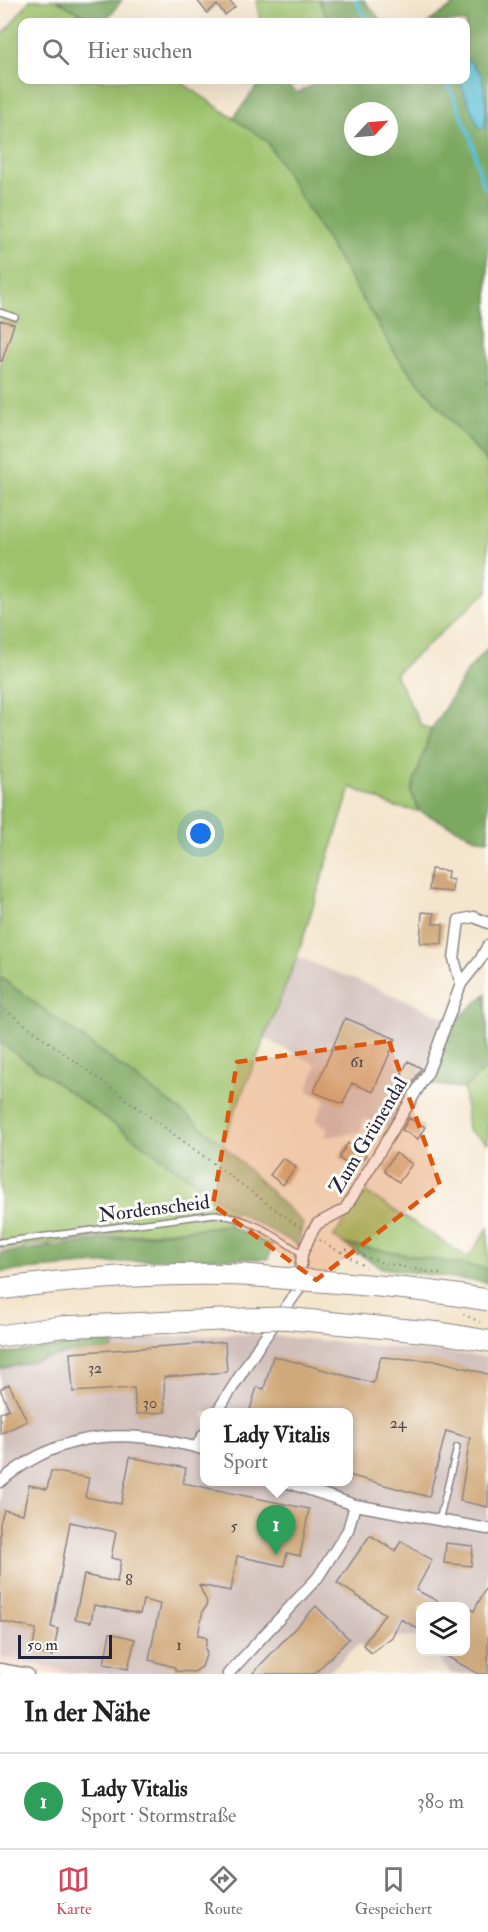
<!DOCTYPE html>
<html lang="de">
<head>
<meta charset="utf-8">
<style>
	body { margin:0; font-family:"IM FELL Double Pica",serif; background:#f2f2f2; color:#222 }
	.controls { position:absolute; right:18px; bottom:18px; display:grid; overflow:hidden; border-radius:12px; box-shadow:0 6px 24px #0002 }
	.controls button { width:54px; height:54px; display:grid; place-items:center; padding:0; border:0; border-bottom:2px solid #e0e0e0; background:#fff; color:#222; font:30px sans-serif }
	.compass { position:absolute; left:344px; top:102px; width:54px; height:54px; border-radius:50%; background:#fff; box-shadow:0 6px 24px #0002; rotate:64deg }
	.scale { position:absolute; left:18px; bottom:15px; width:94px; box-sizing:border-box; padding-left:6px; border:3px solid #22223b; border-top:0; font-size:16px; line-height:21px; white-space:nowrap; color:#22223b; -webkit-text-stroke:4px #fdfcf7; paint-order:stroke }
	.you { position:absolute; left:201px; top:834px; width:21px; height:21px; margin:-15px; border:4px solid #fff; border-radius:50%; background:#1a73e8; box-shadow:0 0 0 9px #1a73e833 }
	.badge { display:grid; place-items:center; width:39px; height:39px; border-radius:50%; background:#d1495b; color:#fff; font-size:20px; font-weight:700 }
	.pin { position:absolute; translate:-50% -50px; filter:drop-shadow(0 2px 3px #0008) }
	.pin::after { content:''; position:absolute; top:32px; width:21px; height:18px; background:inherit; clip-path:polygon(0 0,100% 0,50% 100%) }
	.popup { position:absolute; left:200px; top:1408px; width:153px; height:78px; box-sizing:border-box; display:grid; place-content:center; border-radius:12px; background:#fff; filter:drop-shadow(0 2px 4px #0005); font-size:20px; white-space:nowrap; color:#767676 }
	.popup b { font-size:22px; color:#222 }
	.popup::after { content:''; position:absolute; left:50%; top:100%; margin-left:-12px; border:12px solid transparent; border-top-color:#fff }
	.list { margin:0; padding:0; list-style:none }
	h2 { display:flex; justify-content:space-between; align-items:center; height:78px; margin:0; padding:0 24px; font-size:26px }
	h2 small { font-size:20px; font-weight:400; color:#767676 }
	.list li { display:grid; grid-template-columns:39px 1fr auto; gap:18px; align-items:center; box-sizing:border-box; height:96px; padding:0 24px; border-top:2px solid #e0e0e0 }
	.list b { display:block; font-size:22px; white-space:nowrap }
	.list p { margin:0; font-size:20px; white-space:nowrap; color:#767676 }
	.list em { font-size:20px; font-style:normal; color:#767676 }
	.icon { flex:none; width:33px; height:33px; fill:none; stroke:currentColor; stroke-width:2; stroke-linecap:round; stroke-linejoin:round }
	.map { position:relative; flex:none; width:488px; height:1674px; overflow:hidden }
	.search { position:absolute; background:#fff; box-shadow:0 6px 24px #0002; left:18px; right:18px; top:18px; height:66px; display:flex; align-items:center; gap:15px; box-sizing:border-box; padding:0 21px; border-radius:12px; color:#767676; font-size:22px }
	.sheet { height:174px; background:#fff }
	nav { display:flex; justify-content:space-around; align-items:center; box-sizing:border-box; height:84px; border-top:2px solid #e0e0e0; background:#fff; font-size:16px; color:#767676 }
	nav a { display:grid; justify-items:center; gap:3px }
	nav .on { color:#d1495b }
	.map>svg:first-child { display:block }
	.built { fill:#f5d3c1 }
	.industrial { fill:#d1c0bc; fill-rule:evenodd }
	.green { fill:#9cc26c; stroke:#5f7254; stroke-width:1.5 }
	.forest { fill:#7da860; stroke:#50654e; stroke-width:1.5; fill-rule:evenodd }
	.water { fill:#57bed4; stroke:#3c7088; stroke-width:1.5 }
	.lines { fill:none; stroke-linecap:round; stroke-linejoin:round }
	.stream { stroke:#57bed4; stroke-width:4 }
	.building { fill:#d0a97a }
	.lane-casing { stroke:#8b8484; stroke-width:8 }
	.street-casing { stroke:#8b8484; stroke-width:13 }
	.highway-casing { stroke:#8b8484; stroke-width:23 }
	.path { stroke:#8b8484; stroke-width:2; stroke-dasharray:1.5 4.5; stroke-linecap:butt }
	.lane { stroke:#fff; stroke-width:5 }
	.street { stroke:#fff; stroke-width:10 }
	.highway { stroke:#fff; stroke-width:21 }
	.highway-bridge-casing { stroke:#8b8484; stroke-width:23; stroke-linecap:butt }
	.highway-bridge { stroke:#fff; stroke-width:21 }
	.marked { fill:#de560e; fill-opacity:0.2; stroke:#de560e; stroke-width:4.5; stroke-dasharray:12 8; stroke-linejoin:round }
	.labels { text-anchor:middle; stroke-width:6; stroke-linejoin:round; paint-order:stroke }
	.number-label { font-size:16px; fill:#4e444b }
	.street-label { font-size:20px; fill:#22223b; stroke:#fdfcf7 }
</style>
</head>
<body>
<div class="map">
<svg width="488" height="1674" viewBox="0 0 488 1674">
	<rect width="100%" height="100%" fill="#fdfcf7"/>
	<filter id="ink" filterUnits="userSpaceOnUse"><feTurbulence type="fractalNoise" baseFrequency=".0167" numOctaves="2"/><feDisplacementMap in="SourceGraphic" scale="12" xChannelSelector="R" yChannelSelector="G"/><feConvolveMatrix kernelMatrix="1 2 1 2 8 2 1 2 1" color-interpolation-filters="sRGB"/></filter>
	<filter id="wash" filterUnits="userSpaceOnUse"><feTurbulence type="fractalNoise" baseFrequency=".008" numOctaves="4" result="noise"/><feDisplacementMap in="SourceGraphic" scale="24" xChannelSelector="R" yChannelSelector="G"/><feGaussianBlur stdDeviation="1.35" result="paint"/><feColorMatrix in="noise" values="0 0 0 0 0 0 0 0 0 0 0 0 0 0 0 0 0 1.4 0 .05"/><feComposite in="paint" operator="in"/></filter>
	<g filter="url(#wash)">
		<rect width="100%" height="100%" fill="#f4e5cd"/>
		<path class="built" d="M0 1657 81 1674H0Z"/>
		<path class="industrial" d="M297 957 376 988 442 1016 452 1024 426 1083 399 1134 364 1118 360 1132 325 1137 328 1128 316 1121 326 1099 307 1091 317 1065 264 1038Z
			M235 1334 285 1337 488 1357V1674H451L433 1652H466V1606H420V1637H392L371 1653 359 1644 326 1674H81L0 1657V1369L70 1353 112 1350 114 1339ZM204 1412H348V1482H204Z"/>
		<path class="green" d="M30 0H56L96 22H22V80H178L267 141 399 359 488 464V591L395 674 421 725 431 730 411 792 419 811 395 807 351 787 297 957 222 1144 185 1114 0 977V38Z
			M256 0H319L328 22H260Z
			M0 1042 235 1211 228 1225 0 1249Z
			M488 1066V1143L468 1130 464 1089Z
			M366 1192 468 1258 488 1228V1269L344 1244 333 1237Z"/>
		<path class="forest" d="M56 0H122L104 22H96Z
			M319 0H364L382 22H328Z
			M461 0H488V464L399 359 267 141 233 118 262 80H281L297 93 323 80H466V22H429ZM353 111H389V147H353Z
			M488 648V840L478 839 419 811 411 792 431 730 468 670Z
			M0 977 185 1114 222 1144 303 1223 298 1245 235 1211 0 1042Z
			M486 994 488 1066 464 1089 426 1083 452 1024Z
			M228 1225 272 1246 268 1259 172 1258 0 1272V1253Z
			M344 1244 488 1269V1283L382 1268Z
			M114 1339 113 1350 70 1353 0 1369V1354Z"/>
		<path class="water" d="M468 59 482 75 486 106 485 128H479L459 80H466V60Z"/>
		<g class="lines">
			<path class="stream" d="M356 0 367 21 370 22
				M444 80 449 86 471 138 482 183 488 190"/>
		</g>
		<g id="blocks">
			<path class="building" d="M197 0H229L235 7 225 15 217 5 207 13Z
				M0 320 14 324 2 361H0Z
				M431 869 448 871 447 879 453 880 452 892 429 890Z
				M422 912 434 913 433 924H443L442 944 420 943Z
				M345 1018 396 1039 373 1092 352 1083 343 1104 314 1092Z
				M408 1061 421 1068 411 1086 399 1079Z
				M409 1118 425 1127 418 1139 402 1130Z
				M348 1143 366 1155 356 1170 340 1159V1155Z
				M396 1153 412 1164 399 1182 385 1172V1168Z
				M283 1158 296 1167 283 1185 270 1175Z
				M225 1342 227 1372 164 1377 165 1412 136 1414 134 1388 73 1392 70 1353Z
				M273 1356 373 1383 381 1357 439 1361 488 1374V1507L460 1501 470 1438 446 1431 429 1497 348 1475V1413H249L257 1387 264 1389Z
				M9 1384 27 1421 0 1434V1413L9 1409 0 1389Z
				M130 1457 186 1468 183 1483 309 1509 300 1556 287 1553 284 1566 237 1556 231 1591 199 1585 207 1602 205 1609 203 1610 198 1635 204 1636 207 1639 205 1649 207 1652 202 1667 194 1672 176 1671 174 1667 149 1660 160 1604 143 1600 140 1614 94 1605 91 1622 75 1619 84 1575 117 1582 121 1560 111 1558 116 1532 70 1522 51 1627 58 1629 53 1656 32 1652 36 1629 0 1621V1523L4 1510 23 1514 29 1485 47 1489 51 1471 89 1478 85 1497 121 1504Z
				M370 1535 395 1551 401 1541 432 1560 416 1590 447 1606H420V1630L401 1619 392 1637 371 1653 363 1645 385 1614 337 1583Z
				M446 1543 473 1546 471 1566 444 1563Z
				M488 1584V1674H478L439 1652H465V1607L474 1611Z
				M316 1606 349 1639 314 1674H252Z
				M110 1633 135 1639 128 1669 104 1664Z"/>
		</g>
	</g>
	<g filter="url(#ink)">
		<use href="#blocks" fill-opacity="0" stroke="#8b8484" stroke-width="1.5"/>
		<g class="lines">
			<defs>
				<path id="lane" d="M0 312 15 317
					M0 1242 215 1214C253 1219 271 1233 301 1253
					M439 1521 457 1447"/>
				<path id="street" d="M461 984 454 959 459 920 474 917 488 923
					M217 1412 260 1344 299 1289 302 1254 311 1234 317 1224 345 1209 428 1072 461 984 480 960 488 945
					M196 1447 204 1434
					M0 1482C51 1439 104 1429 168 1441 180 1444 192 1445 204 1450
					M286 1482 355 1505 488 1529
					M0 1669 28 1674
					M228 1674 318 1577 348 1530 355 1505"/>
				<path id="highway" d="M0 1289C81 1278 162 1272 244 1275
					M440 1333 488 1341
					M0 1336 60 1327 243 1319"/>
			</defs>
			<use href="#lane" class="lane-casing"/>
			<use href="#street" class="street-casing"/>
			<use href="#highway" class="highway-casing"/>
			<path class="path" d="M0 1006 302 1229
				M319 1240 366 1267
				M341 1252 346 1249 383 1263 444 1275
				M463 1314 480 1322"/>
			<use href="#lane" class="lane"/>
			<use href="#street" class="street"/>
			<use href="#highway" class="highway"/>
			<defs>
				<path id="highway-bridge" d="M244 1275C326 1282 407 1286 488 1300
					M243 1319 283 1318 440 1333"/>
			</defs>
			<use href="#highway-bridge" class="highway-bridge-casing"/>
			<use href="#highway-bridge" class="highway-bridge"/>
		</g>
	</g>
	<path class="marked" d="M389 1041 440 1185 316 1280 213 1205 237 1062Z"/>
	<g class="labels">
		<g class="number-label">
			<text x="357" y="1067">61</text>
			<text x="95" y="1373">32</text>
			<text x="150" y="1408">30</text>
			<text x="398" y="1428">24</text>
			<text x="234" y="1531">5</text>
			<text x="129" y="1585">8</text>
			<text x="179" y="1650">1</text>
		</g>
		<g class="street-label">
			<text transform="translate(368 1135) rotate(-59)" y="7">Zum Grünendal</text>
			<text transform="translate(154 1208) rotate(-7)" y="7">Nordenscheid</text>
		</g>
	</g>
</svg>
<div class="controls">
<button><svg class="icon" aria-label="layers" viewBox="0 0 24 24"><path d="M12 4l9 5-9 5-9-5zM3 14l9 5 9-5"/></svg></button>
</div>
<svg class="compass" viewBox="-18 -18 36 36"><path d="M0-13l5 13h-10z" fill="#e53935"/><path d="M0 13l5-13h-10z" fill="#767676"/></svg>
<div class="scale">50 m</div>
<div class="you"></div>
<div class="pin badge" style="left:276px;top:1555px;background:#2e9e5b">1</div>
<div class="popup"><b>Lady Vitalis</b>Sport</div>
<div class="search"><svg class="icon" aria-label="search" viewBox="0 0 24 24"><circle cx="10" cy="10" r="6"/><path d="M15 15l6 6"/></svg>Hier suchen</div>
</div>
<section class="sheet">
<h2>In der Nähe<small></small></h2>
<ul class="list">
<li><span class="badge" style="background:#2e9e5b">1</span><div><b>Lady Vitalis</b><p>Sport · Stormstraße</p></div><em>380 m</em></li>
</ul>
</section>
<nav>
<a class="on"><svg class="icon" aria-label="map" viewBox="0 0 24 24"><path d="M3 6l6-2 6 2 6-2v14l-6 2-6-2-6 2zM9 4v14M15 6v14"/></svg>Karte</a>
<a><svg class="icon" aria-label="directions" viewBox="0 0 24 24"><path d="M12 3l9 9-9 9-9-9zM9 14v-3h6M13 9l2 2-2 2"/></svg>Route</a>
<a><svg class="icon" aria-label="saved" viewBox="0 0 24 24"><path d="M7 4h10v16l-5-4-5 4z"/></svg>Gespeichert</a>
</nav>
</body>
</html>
